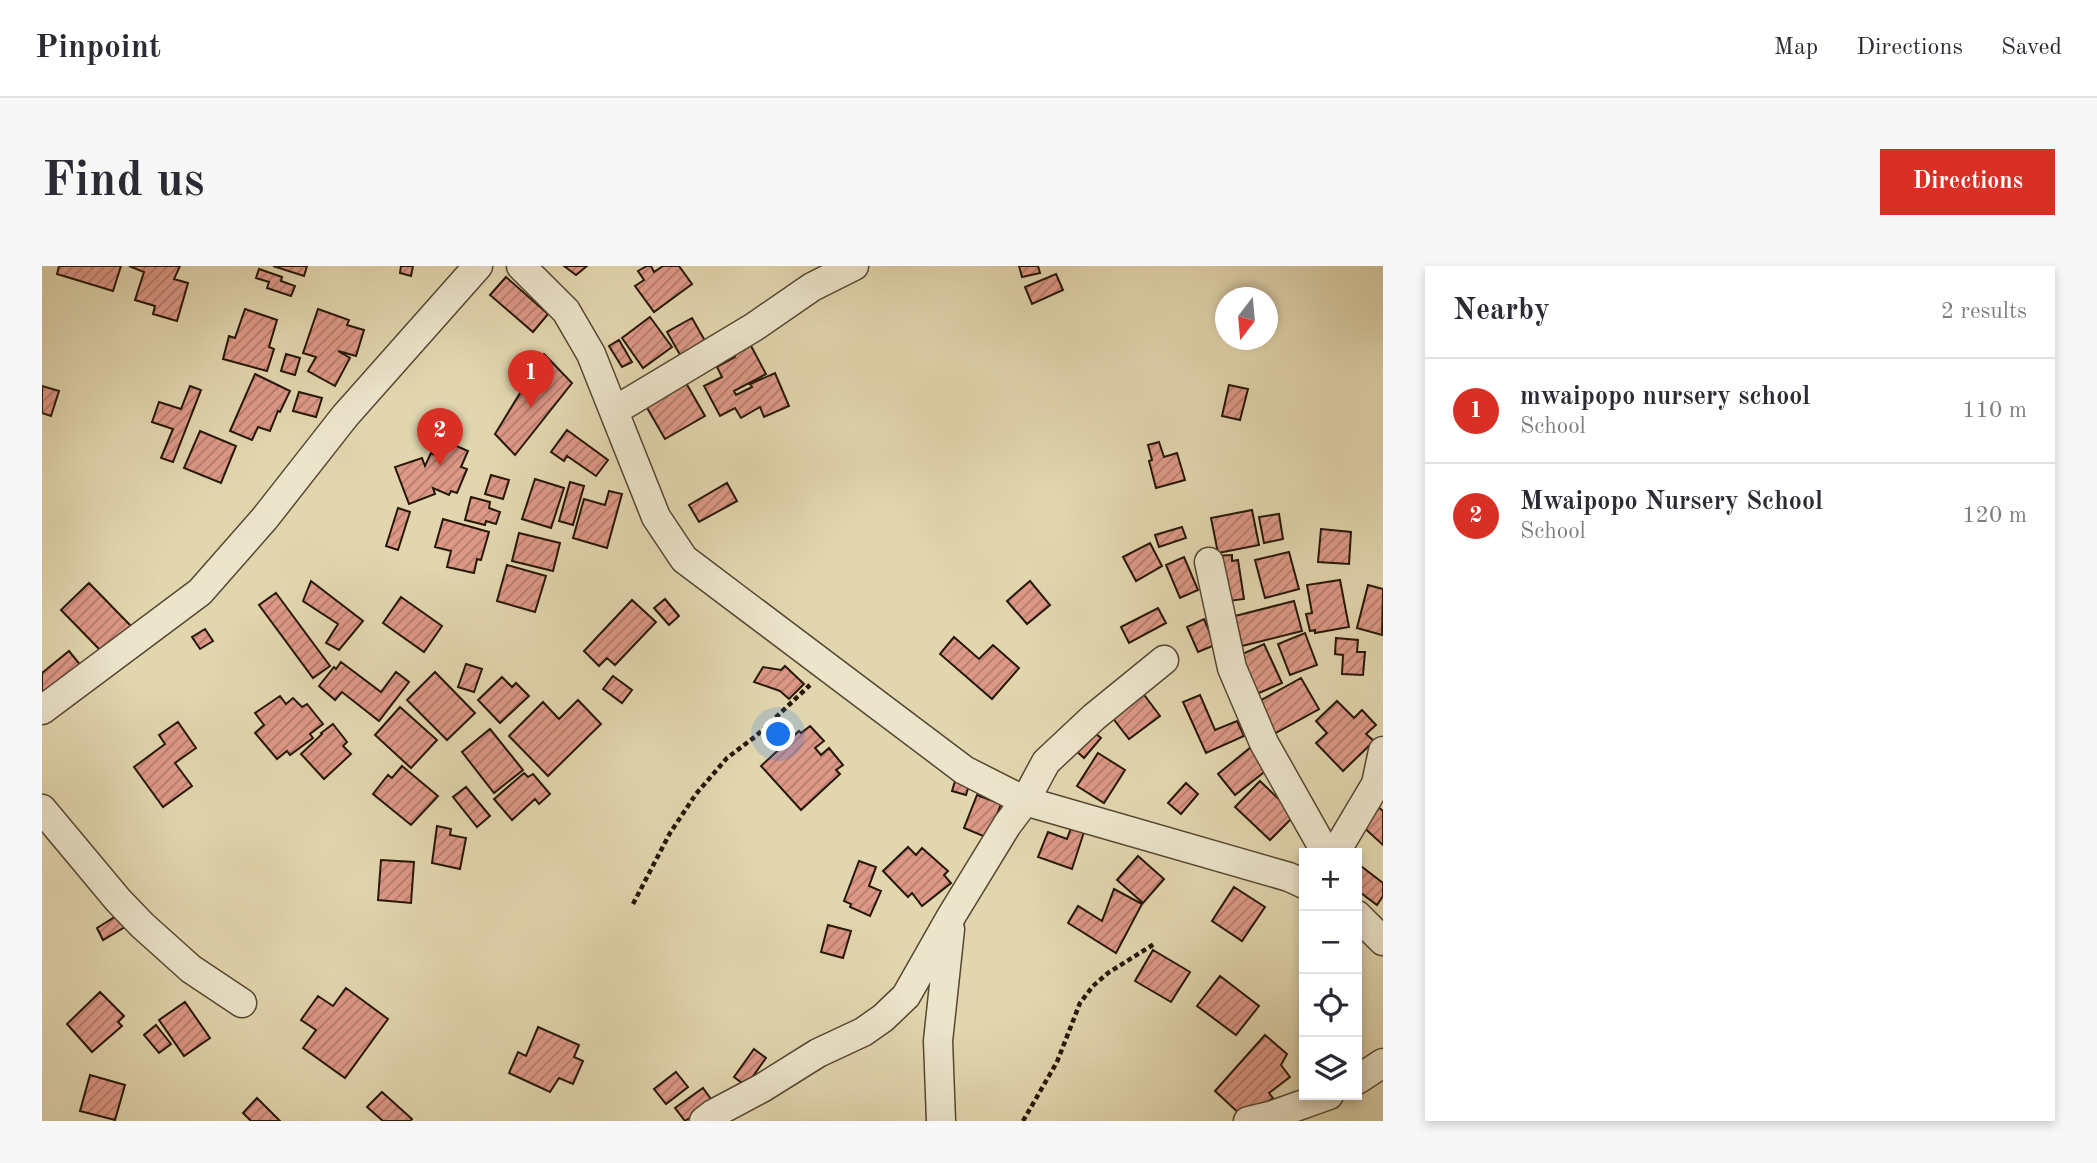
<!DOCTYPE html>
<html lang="en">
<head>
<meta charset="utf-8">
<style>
	body { margin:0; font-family:"Old Standard TT",serif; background:#f7f7f7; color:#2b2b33 }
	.controls { position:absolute; right:21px; bottom:21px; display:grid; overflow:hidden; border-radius:0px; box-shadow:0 4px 10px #0003 }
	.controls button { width:63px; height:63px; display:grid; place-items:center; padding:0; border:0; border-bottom:2px solid #e1e1e2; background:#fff; color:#2b2b33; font:35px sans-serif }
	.compass { position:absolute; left:1173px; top:21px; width:63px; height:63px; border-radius:50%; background:#fff; box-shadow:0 4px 10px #0003; rotate:196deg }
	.you { position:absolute; left:737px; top:469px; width:24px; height:24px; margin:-18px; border:5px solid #fff; border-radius:50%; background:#1a73e8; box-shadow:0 0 0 10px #1a73e833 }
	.badge { display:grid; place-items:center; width:46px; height:46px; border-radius:50%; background:#d93025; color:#fff; font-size:23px; font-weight:700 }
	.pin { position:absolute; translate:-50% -58px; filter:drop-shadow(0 2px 4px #0008) }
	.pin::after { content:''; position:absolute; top:37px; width:24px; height:21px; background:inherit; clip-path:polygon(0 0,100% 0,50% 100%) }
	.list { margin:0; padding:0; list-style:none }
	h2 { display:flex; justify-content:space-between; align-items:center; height:91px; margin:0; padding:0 28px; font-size:30px }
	h2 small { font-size:23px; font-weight:400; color:#7c7c81 }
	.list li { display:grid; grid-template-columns:46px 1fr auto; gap:21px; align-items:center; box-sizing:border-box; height:105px; padding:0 28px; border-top:2px solid #e1e1e2 }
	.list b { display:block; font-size:26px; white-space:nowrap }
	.list p { margin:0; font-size:23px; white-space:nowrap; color:#7c7c81 }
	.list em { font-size:23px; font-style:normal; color:#7c7c81 }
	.icon { flex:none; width:38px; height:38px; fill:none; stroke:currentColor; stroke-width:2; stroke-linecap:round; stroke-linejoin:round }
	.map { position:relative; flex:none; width:1341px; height:855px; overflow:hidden; border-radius:0px }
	header { display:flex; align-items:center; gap:42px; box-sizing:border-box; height:98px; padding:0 35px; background:#fff; border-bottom:2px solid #e1e1e2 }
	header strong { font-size:33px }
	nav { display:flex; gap:38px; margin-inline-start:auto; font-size:24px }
	.intro { display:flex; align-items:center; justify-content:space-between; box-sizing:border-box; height:168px; padding:0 42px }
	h1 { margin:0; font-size:49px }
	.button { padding:18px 32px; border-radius:0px; background:#d93025; color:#fff; font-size:24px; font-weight:700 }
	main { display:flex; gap:42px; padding:0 42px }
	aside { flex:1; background:#fff; border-radius:0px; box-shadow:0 4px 10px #0003 }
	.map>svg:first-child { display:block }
	.building { fill:url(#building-hatch); stroke:#271706; stroke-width:2 }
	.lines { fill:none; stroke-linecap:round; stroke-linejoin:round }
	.minor-casing { stroke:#564730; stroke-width:31 }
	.path { stroke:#271706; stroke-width:4.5; stroke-dasharray:5 3.5; stroke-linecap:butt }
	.minor { stroke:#ece4cb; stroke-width:28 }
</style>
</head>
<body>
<header>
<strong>Pinpoint</strong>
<nav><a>Map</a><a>Directions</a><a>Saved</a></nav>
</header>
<div class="intro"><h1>Find us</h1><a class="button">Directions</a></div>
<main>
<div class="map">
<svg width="1341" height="855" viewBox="0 0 1341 855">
	<defs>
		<pattern id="building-hatch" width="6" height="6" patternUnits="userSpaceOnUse" patternTransform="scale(1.75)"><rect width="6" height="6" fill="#dd9887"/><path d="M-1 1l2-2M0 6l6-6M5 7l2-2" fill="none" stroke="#b37b6c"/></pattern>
	</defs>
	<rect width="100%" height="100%" fill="#e2d6af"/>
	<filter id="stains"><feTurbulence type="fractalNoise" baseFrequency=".00286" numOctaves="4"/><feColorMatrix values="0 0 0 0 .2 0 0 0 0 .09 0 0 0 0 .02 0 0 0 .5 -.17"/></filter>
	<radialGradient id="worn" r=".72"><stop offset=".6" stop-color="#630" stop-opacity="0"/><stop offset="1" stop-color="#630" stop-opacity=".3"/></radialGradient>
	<path class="building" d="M17 0H79L71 25 15 8Z
		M87 0H138L132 13 146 17 135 55 111 48 113 40 93 34 102 6Z
		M231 0H265L262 10Z
		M359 0H371L369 10 358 7Z
		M522 0H545L534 9Z
		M605 0H609L612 6 621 0H637L650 18 612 46 593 20 602 14 596 5Z
		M977 0H996L998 7 980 11Z
		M217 3 240 11 239 15 253 20 249 30 225 22 227 16 214 12Z
		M1014 8 1021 24 990 38 983 21Z
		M464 11 506 48 491 66 448 29Z
		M203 43 235 54 227 81 232 83 225 105 181 93 187 70 193 72Z
		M276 43 307 54 305 59 322 64 314 90 296 85 308 92 293 120 266 105 274 91 261 87Z
		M608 51 630 81 601 102 580 72Z
		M650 52 666 80 641 94 625 66Z
		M577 74 590 96 580 101 567 80Z
		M708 78 724 108 692 125 694 129 710 121 708 118 733 107 747 140 722 151 718 141 699 152 693 142 678 150 662 120 680 111 675 101 693 91 691 87Z
		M244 88 258 92 253 109 239 105Z
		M502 88 530 117 473 189 453 168Z
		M213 108 248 125 238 146 236 145 228 165 216 161 210 174 188 165Z
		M644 117 663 150 623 173 604 140Z
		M1187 119 1206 123 1198 154 1180 150Z
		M0 120 17 125 9 150 0 147Z
		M148 120 159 124 131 196 119 192 131 163 110 156 117 136 139 143Z
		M257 126 280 132 274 151 251 145Z
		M525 164 566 194 554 210 525 190 522 195 509 186Z
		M158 165 194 180 179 217 142 202Z
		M401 174 426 185 419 201 425 203 415 227 409 225 407 229 391 222 393 228 367 238 353 201 380 192 383 200 389 187 394 190Z
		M1117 176 1122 191 1135 187 1143 214 1114 222 1107 195 1110 194 1106 179Z
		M449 209 467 214 461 233 443 228Z
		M493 213 522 222 509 262 480 253Z
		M528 216 542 220 531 259 517 255Z
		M685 217 695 235 657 256 647 239Z
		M567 225 580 228 565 282 531 272 542 233 563 239Z
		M429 231 448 236 447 242 458 246 454 258 444 255 443 259 423 254Z
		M356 242 368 246 356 284 344 280Z
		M1210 244 1217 279 1176 287 1169 252Z
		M1237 248 1241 273 1222 277 1217 251Z
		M401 253 447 266 439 294 435 293 432 307 405 301 409 285 393 281Z
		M1140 261 1144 272 1117 281 1113 269Z
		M1279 263 1309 266 1307 298 1276 296Z
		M477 267 518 277 511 305 470 295Z
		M1108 277 1120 300 1094 315 1081 291Z
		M1247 286 1257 323 1223 332 1213 294Z
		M1190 289V295L1196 294 1202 333 1179 336 1173 290Z
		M1142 291 1156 324 1138 332 1124 299Z
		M465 299 504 310 493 346 455 335Z
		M1298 314 1307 361 1273 367V364L1268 365 1264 348 1270 347 1265 319Z
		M269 315 321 355 297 384 284 377 296 358 261 335Z
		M988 315 1008 339 985 358 965 335Z
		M47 317 89 360 61 387 19 344Z
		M1326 319 1341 323 1340 369 1315 362Z
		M234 327 288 400 271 412 217 339Z
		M359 331 400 360 382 386 341 357Z
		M623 333 637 350 627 359 612 342Z
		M590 334 614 356 573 399 565 392 557 400 542 385Z
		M1252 335 1260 365 1200 380 1193 350Z
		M1116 342 1124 357 1087 377 1079 361Z
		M1162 353 1173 379 1156 386 1145 361Z
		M163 363 171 375 158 383 150 371Z
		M1263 367 1275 399 1248 409 1236 378Z
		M912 371 937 393 951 379 977 402 950 433 898 388Z
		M1294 372 1316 374 1315 386H1323L1321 409 1300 408 1301 389 1293 388Z
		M1222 378 1240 417 1210 430 1192 392Z
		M27 385 40 401 0 434V407Z
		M299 396 339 426 354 406 367 416 337 455 300 426 293 434 277 420 292 401 294 403Z
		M424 398 440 403 432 426 416 421Z
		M743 400 762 418 747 433 738 425 712 416 721 401 739 404Z
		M393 406 433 447 405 474 365 434Z
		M571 410 590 424 580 437 561 423Z
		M460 411 470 421 474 417 487 430 458 457 436 434Z
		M1259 412 1277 443 1232 468 1214 437Z
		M1097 422 1118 450 1087 473 1066 446Z
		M1158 429 1173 464 1195 455 1202 470 1164 487 1141 436Z
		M238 430 244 438 251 432 260 441 265 438 281 458 268 468 271 472 248 489 245 485 235 493 213 467 222 459 213 447Z
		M536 434 559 458 506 510 467 470 501 436 517 453Z
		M1295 435 1312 452 1320 444 1334 459 1324 468 1332 475 1301 505 1274 477 1285 467 1274 455Z
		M358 441 395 474 369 502 333 469Z
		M136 456 154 482 133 497 150 520 121 541 92 501 123 478 117 469Z
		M291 458 305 476 301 480 309 488 282 513 259 488 280 468 279 467Z
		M768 460 782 475 773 482 779 489 787 482 801 499 794 504 798 508 759 544 719 500 757 465 759 467Z
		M448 463 481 504 452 527 420 486Z
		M1049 464 1059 472 1042 492 1033 484Z
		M1209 481 1226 503 1193 529 1176 508Z
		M1056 487 1083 504 1062 537 1035 520Z
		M360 500 396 530 369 559 331 528 346 509 350 512Z
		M482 507 486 511 491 508 508 528 497 538 493 533 470 554 452 533Z
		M914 512 928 516 924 529 910 525Z
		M1218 515 1253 549 1228 574 1193 541Z
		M1144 517 1156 528 1139 548 1126 537Z
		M424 521 448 550 435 561 411 531Z
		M935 529 959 538 946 572 922 562Z
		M1335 540 1341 545V579L1318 558Z
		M395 560 409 563 408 569 424 572 418 603 390 597Z
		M1029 562 1042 566 1030 603 996 591 1006 566 1025 573Z
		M866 581 874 589 880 582 906 605 902 609 909 617 880 640 870 627 866 631 841 605Z
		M1096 590 1122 613 1101 637 1075 614Z
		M339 594 372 596 369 637 336 634Z
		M817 595 834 601 827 620 839 625 828 650 808 641 809 638 802 635Z
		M1315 597 1341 617V630L1335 639 1315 624Z
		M1192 621 1223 641 1200 675 1170 655Z
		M1072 623 1100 638 1074 687 1026 657 1036 640 1060 655Z
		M76 649 83 661 61 674 55 662Z
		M786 659 809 665 801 692 779 686Z
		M1111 684 1148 706 1129 736 1093 715Z
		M1178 710 1217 740 1194 769 1155 740Z
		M304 722 346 753 303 812 261 782 274 764 259 754 276 730 291 740Z
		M58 726 82 750 76 756 80 760 50 786 25 758Z
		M143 736 168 772 142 790 117 754Z
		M114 759 129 778 117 787 102 769Z
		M496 761 537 779 532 791 541 795 531 818 517 812 508 826 467 807 476 786 484 790Z
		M1223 769 1245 788 1239 799 1248 811 1227 827 1231 832 1203 853 1173 825Z
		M712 783 724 792 704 820 692 811Z
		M634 806 646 821 624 838 612 823Z
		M48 809 83 819 73 854 38 845Z
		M661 822 671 836 643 855 633 842Z
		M340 826 370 853 368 855H341L325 841Z
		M215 832 238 855H209L201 847Z"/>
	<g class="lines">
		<defs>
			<path id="minor" d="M479 0 524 45 549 88 614 251 642 293 922 504 983 535 1247 611 1262 618
				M572 145 712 61 770 21 812 0
				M1167 296 1190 402 1222 477 1284 587
				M0 444 158 326 223 252 303 150 436 0
				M0 543 76 634 100 659 149 703 200 737
				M1293 587 1334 518 1341 485
				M1315 649 1341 675
				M1315 814 1341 797
				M662 855 671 848 720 822 776 787 821 766 841 752 864 730 910 649 965 559 983 535 1004 496 1052 451 1122 394
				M899 855 896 775 908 663
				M1206 855 1231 849 1287 829"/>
		</defs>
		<use href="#minor" class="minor-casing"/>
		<path class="path" d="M591 638 628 567 654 528 685 492 714 470 768 419
			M981 855 1015 796 1038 737 1051 720 1066 707 1112 678"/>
		<use href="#minor" class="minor"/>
	</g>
	<rect width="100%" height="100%" filter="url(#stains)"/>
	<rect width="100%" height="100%" fill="url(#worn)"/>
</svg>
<div class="controls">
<button>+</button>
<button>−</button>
<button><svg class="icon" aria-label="locate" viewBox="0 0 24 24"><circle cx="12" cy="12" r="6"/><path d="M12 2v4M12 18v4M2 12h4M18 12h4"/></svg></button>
<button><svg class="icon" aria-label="layers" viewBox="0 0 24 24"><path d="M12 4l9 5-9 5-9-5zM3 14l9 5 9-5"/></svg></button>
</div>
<svg class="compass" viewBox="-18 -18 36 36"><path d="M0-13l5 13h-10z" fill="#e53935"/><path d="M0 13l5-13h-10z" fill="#7c7c81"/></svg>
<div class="you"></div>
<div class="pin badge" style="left:489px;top:142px">1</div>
<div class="pin badge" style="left:398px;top:200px">2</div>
</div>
<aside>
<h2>Nearby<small>2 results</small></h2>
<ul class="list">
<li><span class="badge">1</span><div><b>mwaipopo nursery school</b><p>School</p></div><em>110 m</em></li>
<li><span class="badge">2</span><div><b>Mwaipopo Nursery School</b><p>School</p></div><em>120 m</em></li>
</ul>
</aside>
</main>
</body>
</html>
